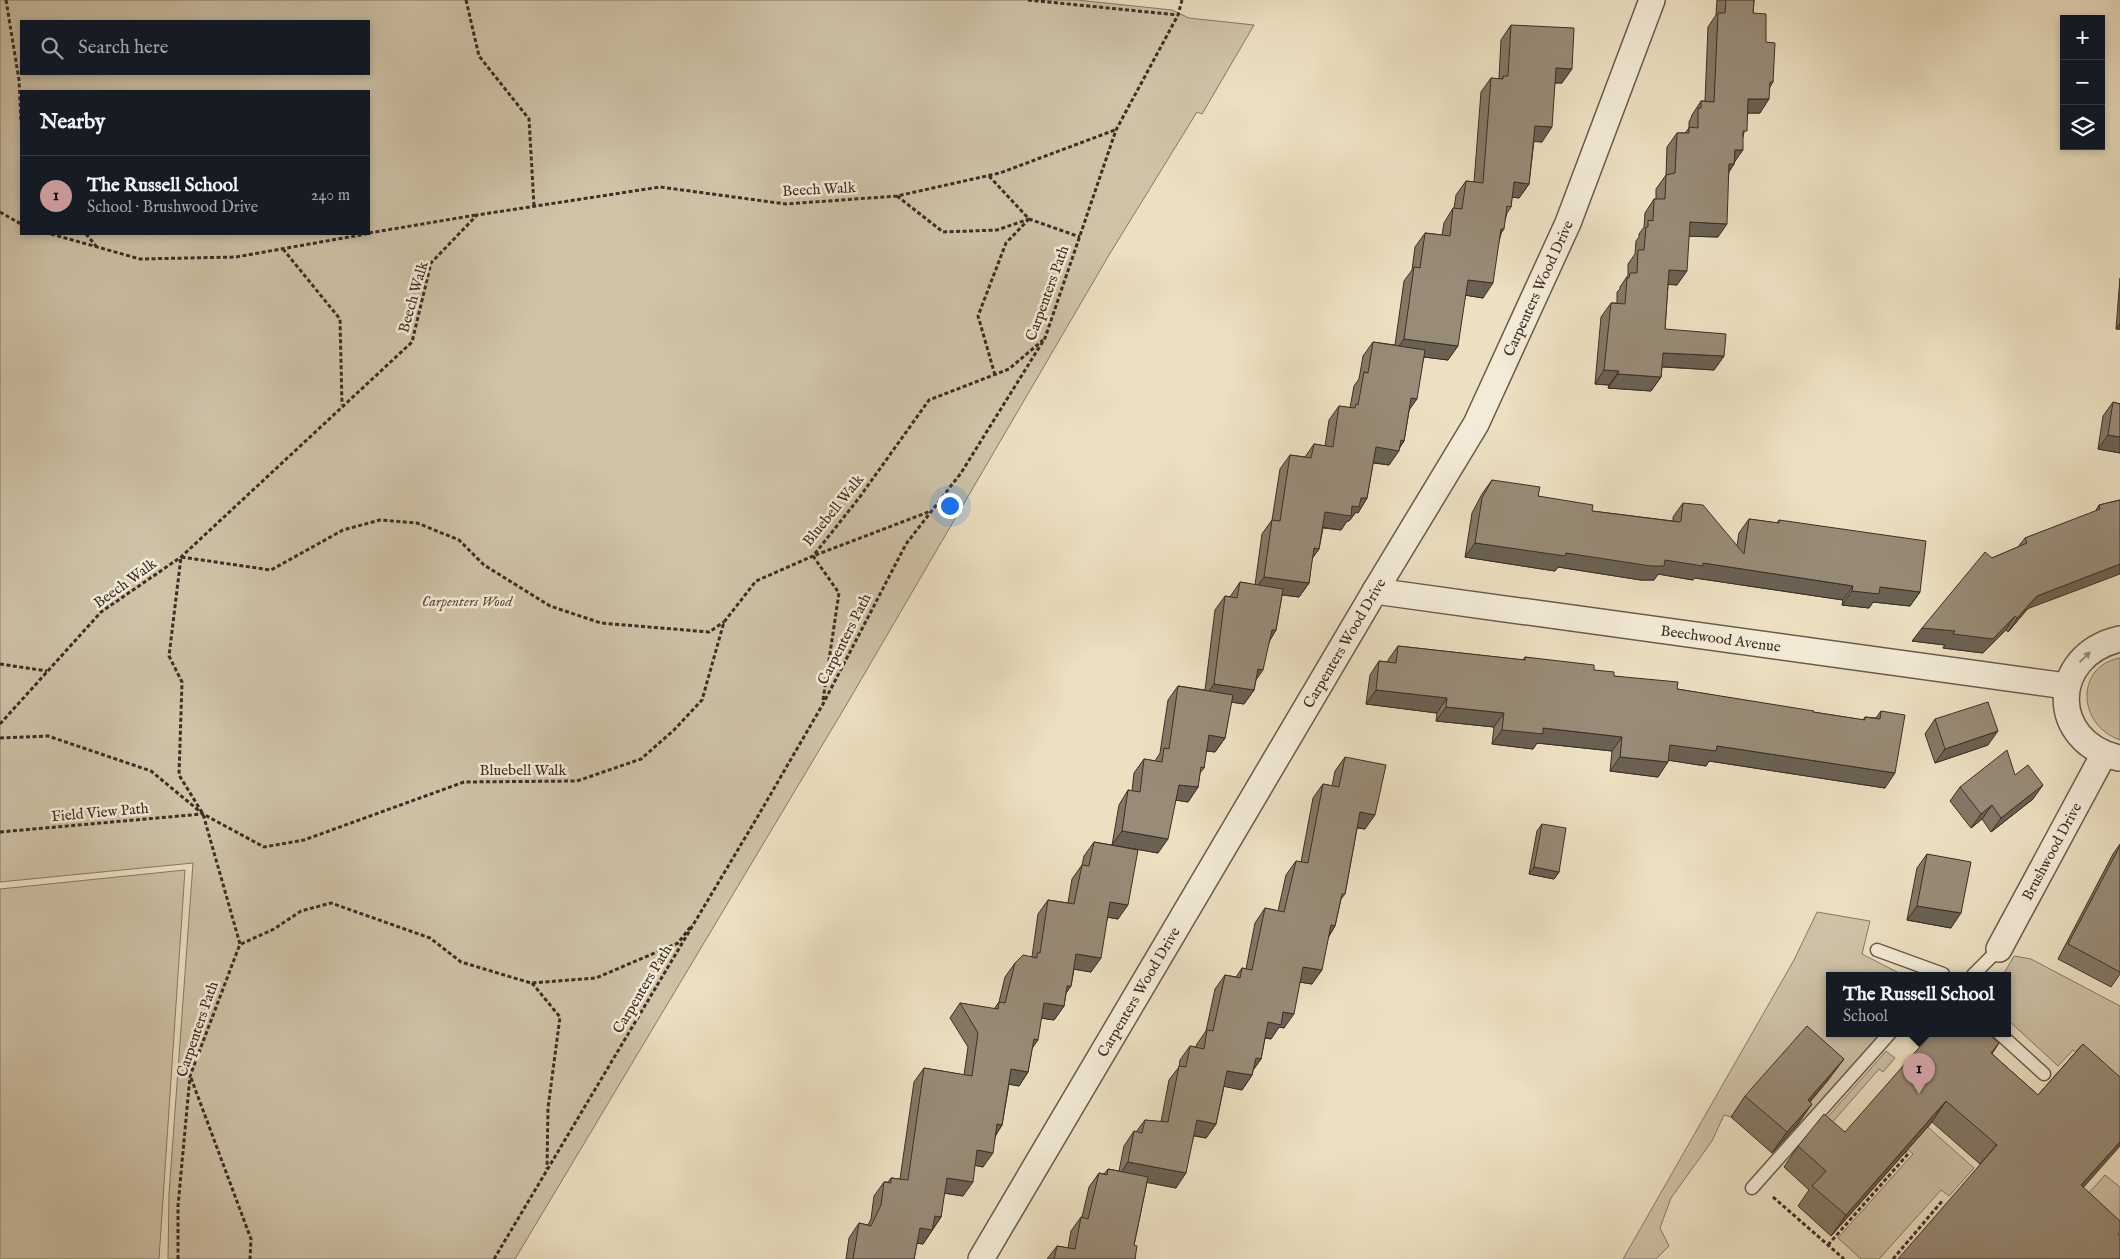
<!DOCTYPE html>
<html lang="en">
<head>
<meta charset="utf-8">
<style>
	body { margin:0; font-family:"IM FELL English",serif; background:#20242c; color:#f1f3f6 }
	.controls { position:absolute; right:15px; top:15px; display:grid; overflow:hidden; border-radius:0px; box-shadow:0 2px 8px #0003 }
	.controls button { width:45px; height:45px; display:grid; place-items:center; padding:0; border:0; border-bottom:1px solid #363941; background:#171b24; color:#f1f3f6; font:25px sans-serif }
	.you { position:absolute; left:949px; top:505px; width:18px; height:18px; margin:-12px; border:4px solid #fff; border-radius:50%; background:#1a73e8; box-shadow:0 0 0 8px #1a73e833 }
	.badge { display:grid; place-items:center; width:32px; height:32px; border-radius:50%; background:#c59692; color:#111; font-size:16px; font-weight:700 }
	.pin { position:absolute; translate:-50% -41px; filter:drop-shadow(0 1px 2px #0008) }
	.pin::after { content:''; position:absolute; top:26px; width:18px; height:15px; background:inherit; clip-path:polygon(0 0,100% 0,50% 100%) }
	.popup { position:absolute; left:1826px; top:972px; width:185px; height:65px; box-sizing:border-box; display:grid; place-content:center; border-radius:0px; background:#171b24; filter:drop-shadow(0 1px 4px #0005); font-size:16px; white-space:nowrap; color:#9ea1a6 }
	.popup b { font-size:19px; color:#f1f3f6 }
	.popup::after { content:''; position:absolute; left:50%; top:100%; margin-left:-10px; border:10px solid transparent; border-top-color:#171b24 }
	.list { margin:0; padding:0; list-style:none }
	h2 { display:flex; justify-content:space-between; align-items:center; height:65px; margin:0; padding:0 20px; font-size:21px }
	h2 small { font-size:16px; font-weight:400; color:#9ea1a6 }
	.list li { display:grid; grid-template-columns:32px 1fr auto; gap:15px; align-items:center; box-sizing:border-box; height:80px; padding:0 20px; border-top:1px solid #363941 }
	.list b { display:block; font-size:19px; white-space:nowrap }
	.list p { margin:0; font-size:16px; white-space:nowrap; color:#9ea1a6 }
	.list em { font-size:16px; font-style:normal; color:#9ea1a6 }
	.icon { flex:none; width:28px; height:28px; fill:none; stroke:currentColor; stroke-width:2; stroke-linecap:round; stroke-linejoin:round }
	.map { position:relative; flex:none; width:2120px; height:1259px; overflow:hidden }
	.search { position:absolute; background:#171b24; box-shadow:0 2px 8px #0003; left:20px; top:20px; width:350px; height:55px; display:flex; align-items:center; gap:12px; box-sizing:border-box; padding:0 18px; border-radius:0px; color:#9ea1a6; font-size:19px }
	.panel { position:absolute; background:#171b24; box-shadow:0 2px 8px #0003; left:20px; top:90px; width:350px; height:145px; border-radius:0px }
	.map>svg:first-child { display:block }
	.green { fill:#cec2a7; stroke:#867866; fill-rule:evenodd }
	.lines { fill:none; stroke-linecap:round; stroke-linejoin:round }
	.service-casing { stroke:#6a5a4d; stroke-width:15 }
	.minor-casing { stroke:#6a5a4d; stroke-width:28 }
	.path { stroke:#3e2e26; stroke-width:3; stroke-dasharray:4 2.5; stroke-linecap:butt }
	.service { stroke:#f3ebd7; stroke-width:12 }
	.minor { stroke:#f3ebd7; stroke-width:25 }
	.wall { fill:#837866; stroke:#3e2e26 }
	.shaded-wall { fill:#6a6153; stroke:#3e2e26 }
	.building { fill:#988b77; stroke:#3e2e26 }
	.oneway { fill:#988c7e }
	.labels { text-anchor:middle; stroke-width:5; stroke-linejoin:round; paint-order:stroke }
	.street-label { font-size:15px; fill:#3e2e26; stroke:#f3ebd7 }
	.park-label { font-size:15px; font-style:italic; fill:#5b4c40; stroke:#f3ebd7 }
</style>
</head>
<body>
<div class="map">
<svg width="2120" height="1259" viewBox="0 0 2120 1259">
	<rect width="100%" height="100%" fill="#ece0c1"/>
	<filter id="stains"><feTurbulence type="fractalNoise" baseFrequency=".004" numOctaves="4"/><feColorMatrix values="0 0 0 0 .2 0 0 0 0 .09 0 0 0 0 .02 0 0 0 .5 -.17"/></filter>
	<radialGradient id="worn" r=".72"><stop offset=".6" stop-color="#630" stop-opacity="0"/><stop offset="1" stop-color="#630" stop-opacity=".3"/></radialGradient>
	<path class="green" d="M0 0H1077L1172 10 1189 18 1254 25 1202 114 1197 112 1109 255 848 702 515 1259H168L169 1194 193 863 0 882ZM21 21H369V74H21ZM369 91V234H21V91Z
		M2120 658V740C2077 725 2075 666 2120 658Z
		M185 870 159 1259H0V889Z
		M1817 912 1870 921 1862 954 1903 975H1830V1033H1882L1774 1155 1768 1149 1792 1047 1731 1117 1724 1115 1712 1141 1671 1198 1660 1228 1669 1246 1656 1259H1623L1794 960Z
		M2014 956 2031 959 2120 1006V1093L2073 1050 2058 1066 2008 1020V975H2003Z
		M1886 1051 1895 1058 1883 1072 1879 1069 1816 1141 1811 1136Z
		M1921 1121 1974 1168 1949 1196 1941 1190 1879 1259H1861L1838 1238 1913 1154 1901 1143Z
		M2105 1175 2120 1187V1242L2077 1206Z"/>
	<g class="lines">
		<defs>
			<path id="service" d="M1877 950 1943 974
				M1973 975 1999 949
				M1999 1033 2044 1074
				M1752 1188 1890 1033"/>
			<g id="minor">
				<path id="s1" d="M1375 591 2066 686"/>
				<path d="M2119 758C2048 742 2049 655 2120 639"/>
				<path id="s2" d="M1999 949 2104 754"/>
				<path id="s3" d="M981 1259 1375 591 1476 424 1568 223 1652 0"/>
			</g>
		</defs>
		<use href="#service" class="service-casing"/>
		<use href="#minor" class="minor-casing"/>
		<path class="path" d="M6 0 19 80 21 123
			M466 0 479 56 529 119 534 206
			M1028 0 1178 15 1182 0
			M989 176 1029 219 1080 237
			M897 196 943 232 997 230 1029 219
			M0 212 21 224
			M369 233 476 215
			M51 234 140 259 236 257 366 234
			M86 234 96 246
			M283 249 340 319 342 405
			M995 375 978 316 1006 243 1029 219
			M0 664 47 671
			M823 700 839 593 813 556 931 511
			M0 724 101 612 181 557 412 342 431 263 477 215 660 187 786 204 897 196 1000 173 1115 130
			M0 738 48 736 151 771 203 814 264 847 304 840 464 782 577 781 641 759 674 730 702 700 724 622 756 581 813 556 859 498 929 400 1009 369 1043 340
			M0 832 202 814
			M241 944 274 929 301 911 331 903 430 938 461 962 531 983 596 978 678 943 692 925
			M532 983 560 1017 548 1108 547 1169
			M191 1078 251 1239 250 1259
			M1773 1197 1844 1259
			M1828 1245 1908 1154 1904 1150
			M178 1259V1206L190 1076 240 944 203 814 179 775 182 682 169 656 181 557 271 570 343 530 380 520 417 523 459 540 484 565 550 606 601 623 709 632 724 622
			M494 1259 758 816 823 704 906 544 961 473 1045 338 1116 130 1178 15
			M1893 1259 1943 1200"/>
		<use href="#service" class="service"/>
		<use href="#minor" class="minor"/>
	</g>
	<path class="wall" d="M1717 0H1754L1753 13 1766 42 1773 82 1770 87 1760 113H1748L1743 137 1734 164 1729 172 1718 237 1689 236 1677 285 1668 284 1665 329 1724 356 1714 370 1662 367 1661 377 1651 391 1608 388 1609 385 1595 384 1601 317 1611 303H1617V292L1620 289V287L1628 275V264L1635 254 1636 241 1639 237V234L1644 227 1645 213 1654 199H1656V189L1666 175 1667 147 1677 133H1685L1689 128V122L1691 118 1692 115 1701 101H1705L1708 27 1716 15Z
		M1511 25 1562 83H1555L1542 142 1534 141 1529 184 1519 198 1512 197 1511 207 1507 213 1483 298 1465 295 1448 360 1424 357 1409 411 1404 441 1389 465 1373 463 1367 498 1358 513 1356 512 1349 521H1347L1341 530 1323 528 1319 549 1312 558 1309 583 1299 597 1282 595 1276 630 1270 640 1256 680 1254 690 1244 704 1231 702 1225 738 1215 752 1206 751 1204 768 1200 773 1198 787 1188 802 1176 800 1158 853 1120 846 1118 919 1108 917 1091 972 1074 969 1071 986 1066 993 1064 1006 1054 1020 1041 1018 1032 1049 1028 1072 1019 1086 1009 1084 1002 1125 996 1135 983 1167 975 1165 963 1196 944 1193 941 1217 923 1244 917 1243 914 1259H846L849 1238 859 1223 868 1225 871 1219 874 1196 884 1182H888L891 1178 900 1179 914 1082 924 1068 964 1075 968 1047 950 1018 960 1003 994 1009 999 1002 1005 977 1015 963 1032 957 1038 914 1048 900 1068 903 1072 879 1082 865 1084 856 1094 842 1112 845 1119 805 1128 790 1132 791 1134 773 1144 759 1155 761 1160 753 1168 700 1178 686 1205 690 1215 610 1225 596 1230 597 1240 582 1255 585 1262 534 1272 520 1280 469 1290 455 1305 457 1314 444 1325 446 1329 420 1339 406 1350 408 1354 386 1359 379 1363 356 1373 342 1395 345 1404 281 1412 270 1415 247 1425 233 1442 235 1444 223 1453 208H1454L1456 195 1466 181 1474 182 1481 92 1491 78 1499 79 1501 40Z
		M2120 278V329H2116Z
		M2113 402 2120 404V453L2098 449 2103 416Z
		M1492 480 1538 496 1592 511 1673 521V517L1683 503 1737 546 1739 533 1749 519 1777 523 1779 520 1920 592 1910 606 1873 602 1869 608 1842 605 1843 600 1695 578 1693 580 1658 574 1654 580H1641L1558 567 1555 571 1465 557 1472 513 1482 494Z
		M2120 500 2008 632 2006 630 1983 653 1943 648 1945 645 1912 641 1992 558 2018 547 2025 538 2095 512 2099 505Z
		M1398 646 1523 660 1525 657 1594 670 1614 676 1677 689 1813 712 1863 720 1865 717 1876 718 1881 711 1885 788 1709 761 1706 766 1668 760 1658 777 1610 771 1612 751 1537 743 1533 749 1492 744 1494 727 1436 721 1437 713 1366 704 1370 675 1379 661 1388 662V660Z
		M1935 719 1988 745 1935 763 1925 734Z
		M1345 757 1365 829 1357 828 1345 894 1341 899 1335 926 1329 936 1312 984 1300 982 1284 1028 1279 1027 1271 1039 1265 1038 1261 1059 1253 1070 1252 1075 1242 1090 1224 1086 1216 1124 1206 1138 1194 1136 1176 1188 1147 1182 1134 1245 1135 1259H1047L1057 1246 1068 1248 1071 1231 1081 1217H1082L1089 1187 1099 1173 1104 1174 1108 1169 1119 1171 1124 1146 1134 1131 1136 1132 1145 1120 1161 1122 1169 1080 1179 1067 1180 1060 1190 1046 1196 1047 1197 1044 1206 1031 1215 989 1225 975 1236 977 1242 968 1246 969 1255 923 1265 908 1278 911 1286 875 1296 861 1301 862 1313 798 1323 784 1332 786 1335 771Z
		M2015 775 2033 799 1991 832 1982 819 1971 828 1950 801 1960 787Z
		M1542 824 1559 872 1554 879 1529 874 1537 831Z
		M2120 844V974L2111 987 2058 959 2113 854Z
		M1927 854 1951 928 1907 920 1917 868Z
		M1999 1043 1992 1054 2038 1095 2083 1044 1980 1164 1932 1122 1831 1236 1798 1206 1809 1190 1784 1167 1798 1146 1845 1132Z
		M1829 1079 1810 1102 1798 1124 1772 1153 1731 1117 1745 1096Z"/>
	<path class="shaded-wall" d="M1556 68 1572 69 1562 83 1546 82Z
		M1748 99H1769L1760 113H1739Z
		M1535 126 1552 127 1542 142 1525 141Z
		M1735 150H1743L1733 164Z
		M1729 164H1734L1724 178Z
		M1514 182 1529 184 1519 198 1504 196Z
		M1690 222 1727 224 1718 237 1680 236Z
		M1501 229H1504L1494 243Z
		M1669 270 1687 271 1677 285 1659 284Z
		M1468 280 1493 283 1483 298 1458 294Z
		M2120 323V329H2116Z
		M1404 339 1458 346 1448 360 1394 353Z
		M1663 353 1724 356 1714 370 1653 366Z
		M1604 370 1619 371 1609 385 1595 384Z
		M1618 374 1661 377 1651 391 1608 388Z
		M1411 398 1417 399 1407 413Z
		M2108 435 2120 437V453L2098 449Z
		M1401 440 1404 441 1397 450 1399 451 1389 465 1366 461 1376 447Z
		M1361 498H1367L1358 513 1356 512 1349 521H1347L1341 530 1315 526 1325 512 1352 506Z
		M1475 543 1566 553 1703 563 1853 586 1843 600 1695 578 1693 580 1658 574 1654 580H1641L1558 567 1555 571 1465 557Z
		M1314 548 1319 549 1309 563Z
		M2120 564V574L2027 609 2008 632 2017 618 2037 596Z
		M1264 577 1309 583 1299 597 1254 591Z
		M1880 587 1920 592 1910 606 1873 602 1869 608 1842 605 1852 591Z
		M2015 616 2006 630 1983 653 1943 648 1945 645 1912 641 1922 628Z
		M1272 630H1276L1267 645Z
		M1258 669 1263 670 1253 684Z
		M1214 684 1254 690 1244 704 1204 698Z
		M1376 690 1447 698 1437 713 1366 704Z
		M1446 707 1504 713 1494 727 1436 721Z
		M1543 728 1622 737 1612 751 1537 743 1533 749 1492 744 1502 730Z
		M1998 731 1988 745 1935 763 1945 749Z
		M1209 735 1225 738 1215 752 1199 750Z
		M1670 745 1717 746 1895 773 1885 788 1709 761 1706 766 1660 759Z
		M1620 757 1668 762 1658 777 1610 771Z
		M1179 785 1198 787 1188 802 1169 799Z
		M2043 785 2033 799 1991 832 2001 818Z
		M1992 805 1982 819 1971 828 1981 814Z
		M1360 812 1375 815 1365 829 1350 826Z
		M1122 831 1168 839 1158 853 1112 845Z
		M1534 867 1559 872 1554 879 1529 874Z
		M1110 902 1128 905 1118 919 1100 916Z
		M1917 906 1961 913 1951 928 1907 920Z
		M1331 925 1335 926 1326 941Z
		M1076 954 1101 958 1091 972 1066 968Z
		M1303 967 1322 970 1312 984 1293 981Z
		M1067 986H1071L1061 1000Z
		M1044 1003 1064 1006 1054 1020 1034 1017Z
		M1283 1012 1294 1014 1284 1028 1279 1027 1271 1039 1258 1036 1268 1022Z
		M1034 1039 1038 1040 1028 1054Z
		M1256 1058 1261 1059 1251 1073Z
		M1844 1059 1829 1079 1793 1121 1808 1100Z
		M1011 1069 1028 1072 1019 1086 1002 1083Z
		M1227 1071 1252 1075 1242 1090 1217 1085Z
		M1946 1101 1932 1122 1831 1236 1846 1215Z
		M1812 1104 1798 1124 1772 1153 1787 1132Z
		M1197 1120 1216 1124 1206 1138 1187 1134Z
		M997 1124 1002 1125 993 1139Z
		M2120 1142V1146L2067 1206 2081 1185Z
		M977 1150 993 1153 983 1167 967 1164Z
		M1128 1162 1186 1173 1176 1188 1118 1177Z
		M947 1178 973 1182 963 1196 937 1192Z
		M935 1216 941 1217 923 1244 910 1242 920 1228Z"/>
	<path class="building" d="M1726 0H1754L1753 13 1766 14V42L1775 43 1773 82H1770L1769 99H1748L1747 131H1743V150H1735L1734 164H1729L1727 224 1690 222 1687 271 1669 270 1665 329 1726 334 1724 356 1663 353 1661 377 1618 374 1619 371 1604 370 1611 303 1625 304 1627 278H1629L1630 273H1637L1638 250H1644L1646 227H1648V220L1653 221 1654 199H1665L1666 175 1675 173 1677 133H1689V127L1698 128V108H1701V101L1714 102 1718 13H1725Z
		M1511 25 1574 28 1572 69 1556 68 1552 127 1535 126 1529 184 1514 182 1511 207 1507 206 1504 229H1501L1493 283 1468 280 1458 346 1404 339 1414 267 1420 268 1425 233 1450 236 1453 208 1462 209 1466 181 1483 183 1491 78 1503 79V76H1508Z
		M1373 342 1425 350 1417 399 1411 398 1404 441 1401 440 1399 451 1376 447 1367 498H1361L1359 507 1352 506 1351 516 1325 512 1319 549 1314 548 1309 583 1264 577 1272 520 1280 521 1290 455 1311 458 1314 444 1333 447 1339 406 1355 408 1356 404 1358 405 1364 372 1368 373Z
		M2113 402 2120 404V437L2108 435Z
		M1492 480 1540 487 1538 496 1593 505 1592 511 1679 522 1681 521 1683 503 1703 505 1744 554 1749 519 1779 523V520L1926 541 1920 592 1880 587 1879 594 1852 591 1853 586 1703 563V566L1665 560 1664 566H1651L1566 553 1565 556 1475 543 1482 498Z
		M2120 500V564L2037 596 2017 618 2015 616 1993 639 1953 634 1955 631 1922 628 1985 552 1992 558 2027 543 2025 538 2100 509 2099 505Z
		M1240 582 1283 589 1276 630H1272L1263 670 1258 669 1254 690 1214 684 1225 596 1237 598Z
		M1398 646 1525 660V657L1594 665V670L1614 672V676L1678 682 1677 689 1814 711 1813 712 1865 720V717L1880 719 1881 711 1905 715 1895 773 1717 746 1716 751 1670 745 1668 762 1620 757 1622 737 1543 728V734L1502 730 1504 713 1446 707 1447 698 1376 690 1379 661 1396 663Z
		M1178 686 1233 695 1225 738 1209 735 1204 768 1201 767 1198 787 1179 785 1168 839 1122 831 1128 790 1140 792 1144 759 1162 762 1164 748 1169 749Z
		M1988 702 1998 731 1945 749 1935 719Z
		M2007 750 2015 775 2028 765 2043 785 2001 818 1992 805 1981 814 1960 787Z
		M1345 757 1386 765 1375 815 1360 812 1345 894H1342L1335 926 1331 925 1322 970 1303 967 1294 1014 1283 1012 1281 1025 1268 1022 1261 1059 1256 1058 1252 1075 1227 1071 1216 1124 1197 1120 1186 1173 1128 1162 1134 1131 1142 1133 1145 1120 1168 1122 1179 1066 1186 1067 1190 1046 1204 1049 1207 1030 1213 1031 1225 975 1240 978 1242 968 1252 970 1265 908 1284 912 1296 861 1308 863 1323 784 1339 787Z
		M1542 824 1566 828 1559 872 1534 867Z
		M1094 842 1138 850 1128 905 1110 902 1101 958 1076 954 1071 986H1067L1064 1006 1044 1003 1038 1040 1034 1039 1028 1072 1011 1069 1002 1125 997 1124 993 1153 977 1150 973 1182 947 1178 941 1217 935 1216 932 1230 920 1228 914 1259H853L859 1223 871 1226 881 1205 884 1182 891 1183V1178L908 1180 924 1068 972 1076 978 1033 960 1003 998 1009 999 1002 1005 1003 1015 963 1023 955 1037 958V953H1040L1048 900 1074 904 1082 865 1089 866Z
		M2120 846V972L2068 944Z
		M1927 854 1971 862 1961 913 1917 906Z
		M1807 1026 1844 1059 1808 1100 1812 1104 1787 1132 1745 1096Z
		M1932 1033H1987L1999 1043 1991 1053 2038 1095 2083 1044 2120 1077V1142L2081 1185 2120 1221V1231L2118 1234 2120 1235V1259H1898L1997 1145 1946 1101 1846 1215 1812 1186 1826 1171 1798 1146 1824 1114 1845 1132Z
		M1108 1169 1148 1177 1134 1245 1137 1246 1135 1259H1054L1057 1246 1075 1249 1081 1217 1088 1219 1099 1173 1107 1175Z"/>
	<defs><path id="oneway-solid" d="M-6-.8H1V-3.2L6.5 0L1 3.2V.8H-6Z" transform="scale(1.25)"/></defs>
	<use class="oneway" href="#oneway-solid" transform="translate(2085 657) rotate(-44)"/>
	<g class="labels">
		<g class="street-label">
			<text transform="translate(819 189) rotate(-3)" y="5">Beech Walk</text>
			<text dy="5" stroke="none"><textPath href="#s3" startOffset="1120">Carpenters Wood Drive</textPath></text>
			<text transform="translate(1047 293) rotate(-70)" y="5">Carpenters Path</text>
			<text transform="translate(413 297) rotate(-74)" y="5">Beech Walk</text>
			<text transform="translate(833 510) rotate(-51)" y="5">Bluebell Walk</text>
			<text transform="translate(125 583) rotate(-36)" y="5">Beech Walk</text>
			<text transform="translate(844 639) rotate(-63)" y="5">Carpenters Path</text>
			<text dy="5" stroke="none"><textPath href="#s1" startOffset="349">Beechwood Avenue</textPath></text>
			<text dy="5" stroke="none"><textPath href="#s3" startOffset="715">Carpenters Wood Drive</textPath></text>
			<text x="523" y="775">Bluebell Walk</text>
			<text transform="translate(100 812) rotate(-5)" y="5">Field View Path</text>
			<text dy="5" stroke="none"><textPath href="#s2" startOffset="111">Brushwood Drive</textPath></text>
			<text transform="translate(642 989) rotate(-59)" y="5">Carpenters Path</text>
			<text dy="5" stroke="none"><textPath href="#s3" startOffset="310">Carpenters Wood Drive</textPath></text>
			<text transform="translate(197 1029) rotate(-71)" y="5">Carpenters Path</text>
		</g>
		<g class="park-label">
			<text x="467" y="606">Carpenters Wood</text>
		</g>
	</g>
	<rect width="100%" height="100%" filter="url(#stains)"/>
	<rect width="100%" height="100%" fill="url(#worn)"/>
</svg>
<div class="controls">
<button>+</button>
<button>−</button>
<button><svg class="icon" aria-label="layers" viewBox="0 0 24 24"><path d="M12 4l9 5-9 5-9-5zM3 14l9 5 9-5"/></svg></button>
</div>
<div class="you"></div>
<div class="pin badge" style="left:1919px;top:1094px">1</div>
<div class="popup"><b>The Russell School</b>School</div>
<div class="search"><svg class="icon" aria-label="search" viewBox="0 0 24 24"><circle cx="10" cy="10" r="6"/><path d="M15 15l6 6"/></svg>Search here</div>
<section class="panel">
<h2>Nearby<small></small></h2>
<ul class="list">
<li><span class="badge">1</span><div><b>The Russell School</b><p>School · Brushwood Drive</p></div><em>240 m</em></li>
</ul>
</section>
</div>
</body>
</html>
